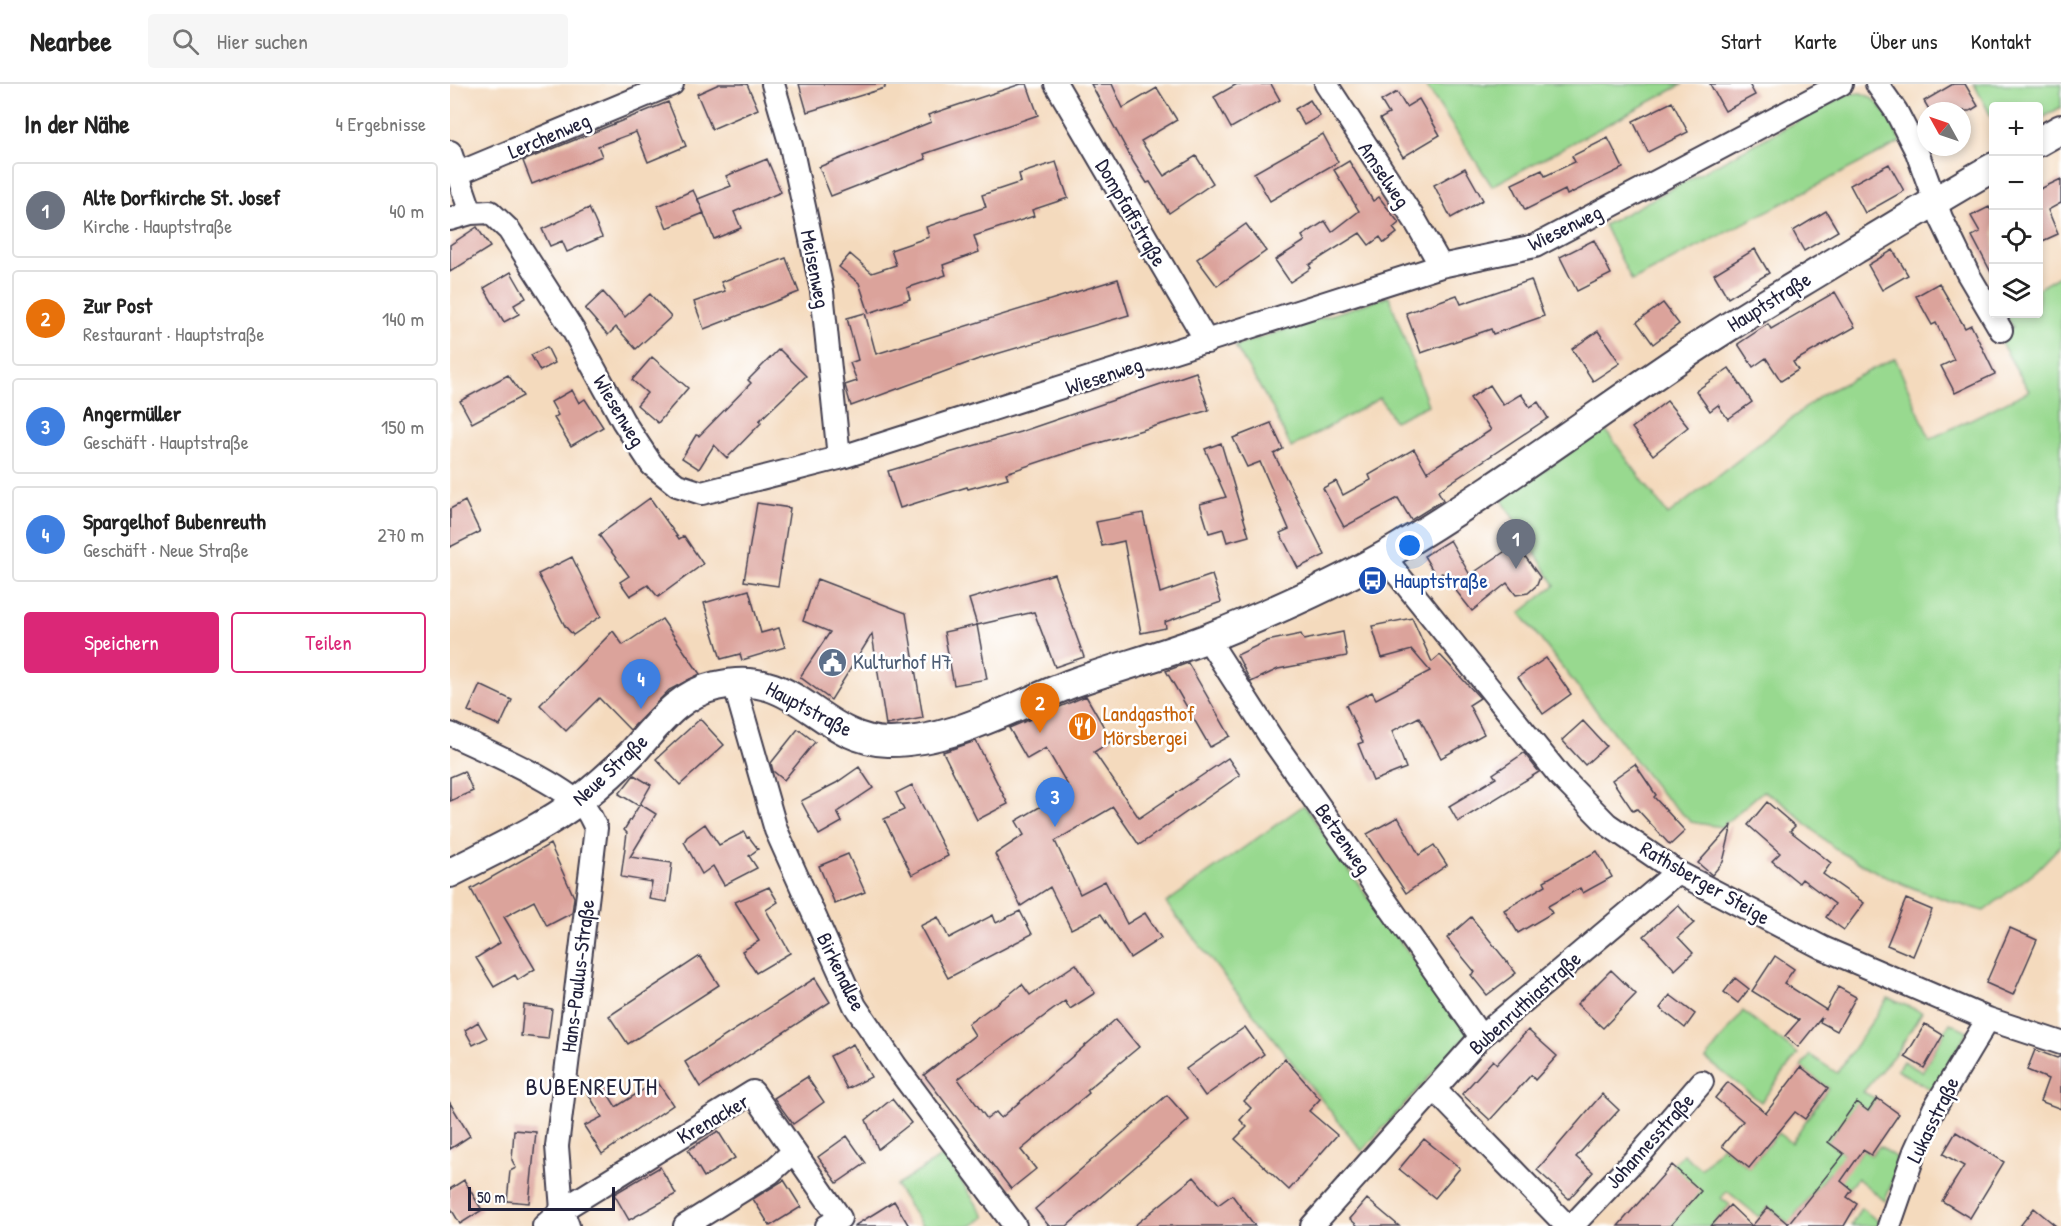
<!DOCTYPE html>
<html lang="de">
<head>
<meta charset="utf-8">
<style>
	body { margin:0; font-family:"Patrick Hand",sans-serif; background:#f6f6f6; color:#222 }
	.controls { position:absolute; right:18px; top:18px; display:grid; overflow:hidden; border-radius:6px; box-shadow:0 3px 9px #0003 }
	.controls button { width:54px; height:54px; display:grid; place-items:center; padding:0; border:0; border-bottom:2px solid #e0e0e0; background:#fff; color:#222; font:30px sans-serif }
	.compass { position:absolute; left:1467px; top:18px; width:54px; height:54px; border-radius:50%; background:#fff; box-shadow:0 3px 9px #0003; rotate:310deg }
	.scale { position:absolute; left:18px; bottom:15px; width:147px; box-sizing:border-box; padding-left:6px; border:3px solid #22223b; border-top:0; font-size:16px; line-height:21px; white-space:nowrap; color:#22223b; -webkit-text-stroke:4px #fff; paint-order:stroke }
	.you { position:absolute; left:960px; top:462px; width:21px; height:21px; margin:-15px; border:4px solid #fff; border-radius:50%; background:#1a73e8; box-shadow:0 0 0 9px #1a73e833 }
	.badge { display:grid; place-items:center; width:39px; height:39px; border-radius:50%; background:#db2777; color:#fff; font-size:20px; font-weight:700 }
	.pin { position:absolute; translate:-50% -50px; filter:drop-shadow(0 2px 3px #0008) }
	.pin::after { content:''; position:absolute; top:32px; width:21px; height:18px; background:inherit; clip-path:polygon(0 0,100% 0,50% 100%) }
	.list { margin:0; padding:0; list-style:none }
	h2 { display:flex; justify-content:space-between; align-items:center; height:78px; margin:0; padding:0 24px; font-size:26px }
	h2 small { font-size:20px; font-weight:400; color:#767676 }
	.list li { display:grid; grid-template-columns:39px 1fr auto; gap:18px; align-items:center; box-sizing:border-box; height:96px; margin:0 12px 12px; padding:0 12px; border:2px solid #e0e0e0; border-radius:6px }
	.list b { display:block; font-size:22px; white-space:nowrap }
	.list p { margin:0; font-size:20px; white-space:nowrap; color:#767676 }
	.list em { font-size:20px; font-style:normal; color:#767676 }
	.actions { display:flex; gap:12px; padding:18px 24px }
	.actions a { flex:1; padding:14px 0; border:2px solid #db2777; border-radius:6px; text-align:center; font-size:21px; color:#db2777 }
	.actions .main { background:#db2777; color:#fff }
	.icon { flex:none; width:33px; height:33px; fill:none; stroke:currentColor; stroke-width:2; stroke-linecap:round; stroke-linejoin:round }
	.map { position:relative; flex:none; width:1611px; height:1142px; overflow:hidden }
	header { display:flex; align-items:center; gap:36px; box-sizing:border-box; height:84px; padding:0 30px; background:#fff; border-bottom:2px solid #e0e0e0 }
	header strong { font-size:28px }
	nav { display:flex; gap:33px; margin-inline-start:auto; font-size:21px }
	.search { width:420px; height:54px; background:#f6f6f6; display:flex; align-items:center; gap:15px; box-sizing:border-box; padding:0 21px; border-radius:6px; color:#767676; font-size:22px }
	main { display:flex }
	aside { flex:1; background:#fff }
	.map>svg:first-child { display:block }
	.green { fill:#98d98f; stroke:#5d7e65; stroke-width:1.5 }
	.building { fill:#dba39b }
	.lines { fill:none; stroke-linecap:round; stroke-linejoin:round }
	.minor-casing { stroke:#423e4e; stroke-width:26 }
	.tertiary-casing { stroke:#423e4e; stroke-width:32 }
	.minor { stroke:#fff; stroke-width:22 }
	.tertiary { stroke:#fff; stroke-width:28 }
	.labels { text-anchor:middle; stroke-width:5; stroke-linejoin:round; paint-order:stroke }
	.street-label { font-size:21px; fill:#22223b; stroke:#fff }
	.transit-label { font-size:21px; fill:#164399; stroke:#fff; text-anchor:start }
	.service-label { font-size:21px; fill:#4e5e75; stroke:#fff; text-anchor:start }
	.food-label { font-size:21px; fill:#c56008; stroke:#fff; text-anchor:start }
	.quarter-label { font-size:24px; letter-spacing:1.5px; fill:#22223b; stroke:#fff }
</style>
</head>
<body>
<header>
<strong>Nearbee</strong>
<div class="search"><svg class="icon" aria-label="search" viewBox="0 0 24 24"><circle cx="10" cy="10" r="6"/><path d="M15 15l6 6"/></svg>Hier suchen</div>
<nav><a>Start</a><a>Karte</a><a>Über uns</a><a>Kontakt</a></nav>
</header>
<main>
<aside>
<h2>In der Nähe<small>4 Ergebnisse</small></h2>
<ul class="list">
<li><span class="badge" style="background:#6b7280">1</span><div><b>Alte Dorfkirche St. Josef</b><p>Kirche · Hauptstraße</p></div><em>40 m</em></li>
<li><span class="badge" style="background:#e8710a">2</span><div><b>Zur Post</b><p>Restaurant · Hauptstraße</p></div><em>140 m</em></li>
<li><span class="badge" style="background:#3f7fe0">3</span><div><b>Angermüller</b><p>Geschäft · Hauptstraße</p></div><em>150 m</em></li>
<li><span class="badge" style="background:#3f7fe0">4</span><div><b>Spargelhof Bubenreuth</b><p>Geschäft · Neue Straße</p></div><em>270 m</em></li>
</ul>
<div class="actions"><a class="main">Speichern</a><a>Teilen</a></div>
</aside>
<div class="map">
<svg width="1611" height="1142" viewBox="0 0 1611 1142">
	<rect width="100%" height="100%" fill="#fff"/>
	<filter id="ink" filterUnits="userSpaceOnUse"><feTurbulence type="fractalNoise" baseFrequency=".0167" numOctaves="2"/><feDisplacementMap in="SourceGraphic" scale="12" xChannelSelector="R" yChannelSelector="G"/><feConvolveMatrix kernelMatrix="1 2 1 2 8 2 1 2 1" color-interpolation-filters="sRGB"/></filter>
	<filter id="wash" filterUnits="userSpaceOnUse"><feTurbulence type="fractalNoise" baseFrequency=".008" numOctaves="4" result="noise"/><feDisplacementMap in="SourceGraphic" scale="24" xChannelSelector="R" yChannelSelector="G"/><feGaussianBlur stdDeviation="1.35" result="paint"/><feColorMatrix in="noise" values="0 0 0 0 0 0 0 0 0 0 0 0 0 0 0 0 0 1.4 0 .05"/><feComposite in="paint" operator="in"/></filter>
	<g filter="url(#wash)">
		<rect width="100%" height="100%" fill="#f4dabd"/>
		<path class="green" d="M975 0H1233L1042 102Z
			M1524 0H1611V23L1589 36 1588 22H1544L1543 36Z
			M1411 9C1433 16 1441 39 1451 58L1182 197 1154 141 1398 10Z
			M1611 191V761L1587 786 1534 827C1484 814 1434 795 1389 767 1362 749 1343 722 1313 707L1271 743 1241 738 1209 707 1070 529 1105 501 1052 416 1154 344 1218 431 1373 310 1445 274 1480 355 1579 307 1547 252 1563 243 1555 230H1588L1589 204Z
			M939 212 978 321 944 337 930 314 841 364 823 325 785 262Z
			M854 721 928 828 1019 949 912 1067 716 819Z
			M1438 914 1472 928 1449 965 1413 1008 1427 1015 1418 1027 1406 1019 1378 1058 1404 1078 1413 1066 1421 1071 1430 1062 1450 1077 1435 1117 1407 1094 1399 1104 1379 1088 1345 1131 1342 1142 1318 1123 1309 1133 1277 1107 1271 1114 1280 1121 1261 1142H1220L1222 1081 1233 1070 1251 1085 1272 1062 1299 1084 1328 1049 1341 1059 1378 1004 1351 983 1360 971 1387 989Z
			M1293 927 1348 970 1311 1018 1256 975Z
			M1500 939 1518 947 1482 1006 1447 986 1453 977 1472 988Z
			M494 1071 535 1133 521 1142H472L446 1102Z
			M1411 1124 1429 1138 1428 1142H1401Z"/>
		<g id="blocks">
			<path class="building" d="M269 0H297L308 25 262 45 247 10Z
				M349 0H435V4L357 28Z
				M571 0H577L588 31 474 70 476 75 381 112 369 83 481 38 478 31Z
				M641 0H662L673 24 707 4 727 36 691 57 714 92 746 72 763 99 719 129 700 98 697 99 684 79Z
				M787 0H821L830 16 781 44 764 13Z
				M1260 0H1299L1305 11 1275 27Z
				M1503 0H1515L1528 22 1520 27H1480L1474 17Z
				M947 8 956 23 969 15 990 51 953 73 930 35 939 30 931 17Z
				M860 16 870 32 854 41 845 25Z
				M218 18 236 62 198 78 186 48 148 62 152 72 82 100 73 77Z
				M1222 18 1238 48 1198 68 1183 37Z
				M873 50 888 78 820 117 804 89Z
				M1158 54 1173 84 1117 111 1115 106 1075 126 1062 100 1092 86 1095 92 1125 78 1122 72Z
				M317 75 331 108 284 128 291 144 264 155 248 115 281 102 276 92Z
				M899 77 923 117 929 113 949 139 943 144 947 149 934 159 930 153 919 161 910 149 859 181 861 184 840 198 825 176 855 157 852 152 875 137 882 148 909 127 884 86Z
				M606 78 618 114 582 126 584 132 524 152 529 168 493 181 496 191 457 204 460 215 419 229 409 199 389 183 400 170 422 189 446 181 441 166 479 153 476 143 536 123 532 111 571 98 569 90Z
				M1439 80 1454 107 1415 129 1400 101Z
				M1015 84 1033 116 1001 134 984 101Z
				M1611 95V119L1598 126 1608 150 1588 159V106Z
				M243 106 254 129 217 144 208 122Z
				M1539 123 1544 132V194L1522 152 1530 148 1521 132Z
				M139 124 152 153 117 168 112 157 100 162 92 145Z
				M1376 127 1388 147 1354 167 1343 147Z
				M796 140 816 167 767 202 747 175Z
				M27 143 40 163 0 188V161Z
				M1144 156 1161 190 1127 207 1110 173Z
				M1305 165 1319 189 1278 214 1264 190Z
				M1443 166 1458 191 1432 206 1418 181Z
				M336 174 349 208 254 245 244 218 275 207 271 198Z
				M61 188 76 214 64 221 69 230 54 238 34 204Z
				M668 195 679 231 526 276 401 322 395 301 407 297 400 279 408 276 397 234 415 229 426 270Z
				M1081 196 1094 232 1043 250 1041 245 971 269 956 229 1007 211 1011 220Z
				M1489 199 1515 244 1521 241 1545 290 1505 309 1491 282 1504 276 1486 239 1482 241 1466 212Z
				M153 208 175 233 200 210 221 233 186 265 166 243 158 251 135 225Z
				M1385 208 1405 243 1343 278 1348 286 1331 297 1316 274 1303 283 1288 260 1318 240 1321 245Z
				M1213 219 1229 240 1203 260 1187 238Z
				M1148 247 1170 279 1143 297 1122 265Z
				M97 263 105 279 90 287 81 271Z
				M329 265 356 292 309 337 311 339 277 374 264 361 249 385 232 374 246 351 249 352 301 299 298 296Z
				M202 273 238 304 208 339 187 321 197 309 182 296Z
				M1279 284 1302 318 1278 335 1268 321 1260 327 1246 307Z
				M746 288 759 326 622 367 556 389 558 394 518 405 517 403 450 424 438 387 570 348Z
				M58 291 73 312 22 339 10 317Z
				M1040 301 1053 321 1071 310 1080 323 1088 318 1098 334 988 407 993 416 961 436 948 414 894 443 873 404 886 397 893 411 921 396 919 391 964 365 977 388 1041 346 1020 314Z
				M122 306 129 319 135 315 153 343 121 362 104 334 108 331 101 318Z
				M1217 317 1238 343 1203 371 1182 344Z
				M821 339 833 365 824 370 875 471 848 484 830 449 839 445 810 378 797 383 783 354Z
				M771 359 799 452 777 458 773 445 759 449 750 420 776 413 755 365Z
				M200 414 229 455 234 452 253 480 208 513 198 501 180 512 170 498 179 492 149 451Z
				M15 417 30 448 0 463V425Z
				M307 419 340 424 328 502 294 497Z
				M693 429 710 509 762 491 771 518 715 538 716 544 691 549 674 457 652 462 646 438Z
				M1000 456 1020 491 1066 460 1090 493 1087 501 1078 509 1066 511 1057 499 1022 527 992 489 986 492 974 472Z
				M122 473 151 532 123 551 115 542 88 490Z
				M604 490 634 573 605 583 584 528 527 541 519 515Z
				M367 495 456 529 473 634 436 641 422 550 381 616 350 593 380 548 353 537Z
				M299 506 311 549 329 544 335 563 292 576 290 570 271 575 254 519Z
				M962 534 982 578 990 571 1030 614 1019 621 1034 650 991 674 969 633 942 647 956 684 923 697 908 660 913 658 896 621 922 608 926 615 980 587 962 566 932 574 922 542Z
				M212 535 250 590 219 606 180 646 149 614 116 647 90 621 163 547 173 561Z
				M527 541 537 595 504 601 494 548Z
				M893 548 897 572 828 585 801 598 787 571 817 557 851 550 854 556Z
				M1096 574 1121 610 1093 630 1068 593Z
				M738 579 780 652 760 663 716 587Z
				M30 601 62 616 50 642 18 627Z
				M636 612 662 657 644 668 689 734 778 674 790 691 689 761 663 723 605 757 630 810 655 797 677 840 695 829 711 854 680 874 651 830 621 845 600 803 571 822 545 770 574 751 566 737 620 705 596 664 577 675 559 644Z
				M250 635 274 661 230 701 206 675Z
				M1133 637 1156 662 1135 681 1112 656Z
				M348 645 365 658 334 696 323 687 321 679Z
				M526 657 558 720 527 736 493 668Z
				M1074 669 1089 688 1008 738 999 722 1046 694 1043 690Z
				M1185 680 1206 711 1204 713 1235 747 1220 761 1187 725 1183 727 1162 696Z
				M409 683 423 704 387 728 392 738 369 751 351 717 386 699Z
				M14 687 23 707 0 717V693Z
				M184 691 201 701 189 722 169 710Z
				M462 701 498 772 462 791 434 735 454 726 446 709Z
				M1317 718 1345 742 1340 747 1381 779 1373 790 1414 819 1394 846 1376 833 1385 820 1352 795 1349 799 1322 777 1330 769 1298 741Z
				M190 720 206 730 180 773 222 779 217 818 199 815 202 798 171 793 177 749 174 746Z
				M948 733 969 771 984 761 997 781 956 809 917 750Z
				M255 740 269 761 294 748 297 754 299 753 308 765 299 772 307 784 274 801 263 782 252 790 234 758 237 753Z
				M1282 741 1273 778 1262 791 1248 779Z
				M100 760 124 813 122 829 97 842 84 817 54 833 85 885 68 896 65 891 44 903 26 874 50 859 21 805Z
				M1147 767 1162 793 1133 809 1130 804 1098 822 1102 829 1068 849 1054 826 1096 801 1094 797Z
				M398 770 415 808 385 820 369 782Z
				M319 803 328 818 316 826 340 869 306 889 292 867 309 857 285 818Z
				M1456 815 1482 826 1463 872 1437 861Z
				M1228 821 1244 839 1228 853 1243 869 1225 886 1194 852Z
				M570 827 582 850 498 894 470 842 488 833 499 854 543 831 546 839Z
				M1021 833 1066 889 1037 911 1021 891 1025 888 997 854Z
				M1560 844 1587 856 1563 911 1536 899Z
				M250 872 269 901 178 960 159 932Z
				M1325 872 1344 885 1334 899 1376 926 1388 903 1406 913 1387 947 1370 938 1372 933 1348 963 1335 952 1349 936 1302 907Z
				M626 880 645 909 620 925 615 917 508 995 537 1035 546 1028 551 1034 666 935 689 963 637 1006 639 1009 571 1066 586 1085 561 1105 474 991 525 951 518 940 561 909 572 900 580 911Z
				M1161 886 1186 910 1153 944 1127 920Z
				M365 894 380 918 250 1003 235 978Z
				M1285 894 1299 905 1288 919 1274 908Z
				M1220 911 1245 930 1235 944 1210 924Z
				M74 921 102 925 98 955 71 952Z
				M28 938 37 954 23 961 15 946Z
				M1475 940 1493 951 1474 984 1455 973Z
				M795 943 814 970 755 1012 736 985Z
				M1078 946 1107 972 1085 996 1081 991 1040 1036 1012 1010 1043 976 1047 980Z
				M403 960 421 993 397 1005 380 972Z
				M1585 966 1607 974 1611 972V1025L1590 1017 1598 995 1577 986Z
				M835 975 870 1015 859 1027 887 1051 839 1106 785 1055 797 1043 790 1036 801 1024 794 1017Z
				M1351 983 1378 1004 1355 1035 1345 1028 1299 1084 1272 1062 1293 1037 1265 1014 1278 998 1316 1029Z
				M357 993 374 1018 343 1040 324 1014Z
				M150 997 166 1023 207 997 223 1021 152 1070 134 1042 152 1033 136 1006Z
				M1152 1010 1169 1026 1126 1073 1143 1088 1119 1115 1087 1086Z
				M717 1011 739 1036 617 1142H599L585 1125Z
				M1427 1014 1449 1030 1421 1071 1413 1066 1391 1097 1402 1106 1397 1113 1407 1120 1394 1142H1261L1280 1121 1302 1142 1318 1123 1338 1140 1394 1070 1378 1058 1406 1018 1418 1027Z
				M442 1015 461 1039 428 1065 416 1036Z
				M0 1019 20 1052 0 1065Z
				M64 1046 86 1048 79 1119 57 1117 60 1087 66 1084 62 1076Z
				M268 1047 285 1074 254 1093 238 1066Z
				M1506 1048 1554 1078 1520 1134 1492 1117 1514 1082 1493 1070Z
				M397 1052 416 1079 387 1099 368 1073Z
				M974 1055 1010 1084 985 1114 949 1085Z
				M1222 1081 1251 1107 1220 1142H1168Z
				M210 1083 226 1110 179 1136 164 1110Z
				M744 1093 768 1121 782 1111 805 1142H684Z
				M14 1096 32 1126 10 1140 0 1123V1105Z
				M334 1096 351 1123 320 1142 303 1115Z
				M917 1115 949 1142H908L900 1135Z
				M444 1117 459 1142H404L430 1126Z
				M1584 1124 1606 1142H1570Z"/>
		</g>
	</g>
	<g filter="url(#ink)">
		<use href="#blocks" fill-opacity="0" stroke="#423e4e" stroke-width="1.5"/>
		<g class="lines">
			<defs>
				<path id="minor" d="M323 0 341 62 372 207 389 374
					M606 0 757 258
					M876 0 966 138 991 182
					M1427 0 1446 27 1467 68 1491 134 1518 190 1551 246
					M0 68 21 129
					M9 89 222 0
					M0 135 21 129 40 128 59 146 123 246 173 337 202 381 227 401 252 409 389 374 991 182 1085 162 1391 0
					M933 472 1109 691 1157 740 1227 788 1373 864 1538 935 1611 959
					M757 554 822 655 1031 953
					M284 599 326 746 405 922 445 981 565 1142
					M0 650C35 666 109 698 134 724 140 729 142 737 146 744L107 1062 112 1126 118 1142
					M985 1006 1117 1142
					M94 1142 112 1126 303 1008 390 1134 377 1142
					M235 1142 320 1089 343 1068
					M862 1142 1031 953 1227 788
					M1122 1142 1193 1067 1252 998
					M1439 1142 1465 1067 1484 1025 1538 935"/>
				<path id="tertiary" d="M1588 58 1611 45
					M0 789C45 766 92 745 131 715 150 700 168 684 184 667 208 640 229 610 266 602 347 582 368 656 438 658 502 659 565 621 623 599 668 583 714 571 758 554 818 530 880 503 936 471 1038 411 1134 339 1232 273 1288 235 1348 201 1406 165 1452 138 1497 109 1544 83"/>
			</defs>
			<use href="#minor" class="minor-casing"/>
			<use href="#tertiary" class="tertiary-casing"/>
			<use href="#minor" class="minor"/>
			<use href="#tertiary" class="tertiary"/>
		</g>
	</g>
	<defs>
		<symbol id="bus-disc" viewBox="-11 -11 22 22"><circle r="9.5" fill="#1a4fb4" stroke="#fff"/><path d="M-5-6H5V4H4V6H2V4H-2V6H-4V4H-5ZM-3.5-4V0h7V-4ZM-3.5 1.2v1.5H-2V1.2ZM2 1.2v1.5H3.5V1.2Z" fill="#fff"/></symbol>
		<symbol id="civic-disc" viewBox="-11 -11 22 22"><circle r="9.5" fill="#5c6f8a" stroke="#fff"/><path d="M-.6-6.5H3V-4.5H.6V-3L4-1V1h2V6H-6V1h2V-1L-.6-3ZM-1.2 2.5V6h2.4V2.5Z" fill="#fff"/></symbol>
		<symbol id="restaurant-disc" viewBox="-11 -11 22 22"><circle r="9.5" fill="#e8710a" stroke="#fff"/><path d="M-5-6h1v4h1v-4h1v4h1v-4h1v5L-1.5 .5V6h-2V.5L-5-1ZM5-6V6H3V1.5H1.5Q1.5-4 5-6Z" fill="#fff"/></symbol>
	</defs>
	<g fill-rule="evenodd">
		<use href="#bus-disc" x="906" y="480" width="33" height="33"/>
		<use href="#civic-disc" x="366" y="562" width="33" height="33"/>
		<use href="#restaurant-disc" x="616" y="626" width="33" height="33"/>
	</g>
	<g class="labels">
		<g class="street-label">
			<text transform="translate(99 52) rotate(-23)" y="7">Lerchenweg</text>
			<text transform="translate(934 91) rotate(56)" y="7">Amselweg</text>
			<text transform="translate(681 129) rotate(60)" y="7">Dompfaffstraße</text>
			<text transform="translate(1115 144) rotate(-26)" y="7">Wiesenweg</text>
			<text transform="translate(365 185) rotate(79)" y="7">Meisenweg</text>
			<text transform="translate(1319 218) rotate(-32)" y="7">Hauptstraße</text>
			<text transform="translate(654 292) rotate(-18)" y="7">Wiesenweg</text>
			<text transform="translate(169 327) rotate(59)" y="7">Wiesenweg</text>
			<text transform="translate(359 625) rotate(28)" y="7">Hauptstraße</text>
			<text transform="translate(160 686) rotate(-43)" y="7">Neue Straße</text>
			<text transform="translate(893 755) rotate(55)" y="7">Betzenweg</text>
			<text transform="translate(1255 799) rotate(30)" y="7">Rathsberger Steige</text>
			<text transform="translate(391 888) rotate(64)" y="7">Birkenallee</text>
			<text transform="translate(128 892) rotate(-83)" y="7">Hans-Paulus-Straße</text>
			<text transform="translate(1075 919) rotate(-42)" y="7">Bubenruthiastraße</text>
			<text transform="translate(263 1035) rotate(-30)" y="7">Krenacker</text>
			<text transform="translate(1483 1036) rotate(-64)" y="7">Lukasstraße</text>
			<text transform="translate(1200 1057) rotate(-48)" y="7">Johannesstraße</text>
		</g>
		<g class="transit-label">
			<text x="944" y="504">Hauptstraße</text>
		</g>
		<g class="service-label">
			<text x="403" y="585">Kulturhof H7</text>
		</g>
		<g class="food-label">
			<text x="653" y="637">Landgasthof<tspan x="653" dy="24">Mörsbergei</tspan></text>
		</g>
		<g class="quarter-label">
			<text x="142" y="1011">BUBENREUTH</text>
		</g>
	</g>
</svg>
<div class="controls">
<button>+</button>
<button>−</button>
<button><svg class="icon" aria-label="locate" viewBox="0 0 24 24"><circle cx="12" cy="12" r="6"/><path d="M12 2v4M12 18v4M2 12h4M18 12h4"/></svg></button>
<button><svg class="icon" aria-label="layers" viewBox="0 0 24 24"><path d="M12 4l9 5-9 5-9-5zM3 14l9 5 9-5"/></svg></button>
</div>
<svg class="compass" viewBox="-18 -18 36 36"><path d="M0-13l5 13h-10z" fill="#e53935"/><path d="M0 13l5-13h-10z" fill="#767676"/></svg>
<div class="scale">50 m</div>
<div class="you"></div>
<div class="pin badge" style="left:1066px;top:485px;background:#6b7280">1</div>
<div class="pin badge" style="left:590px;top:649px;background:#e8710a">2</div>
<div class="pin badge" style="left:605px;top:743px;background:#3f7fe0">3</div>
<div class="pin badge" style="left:191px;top:625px;background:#3f7fe0">4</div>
</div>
</main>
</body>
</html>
